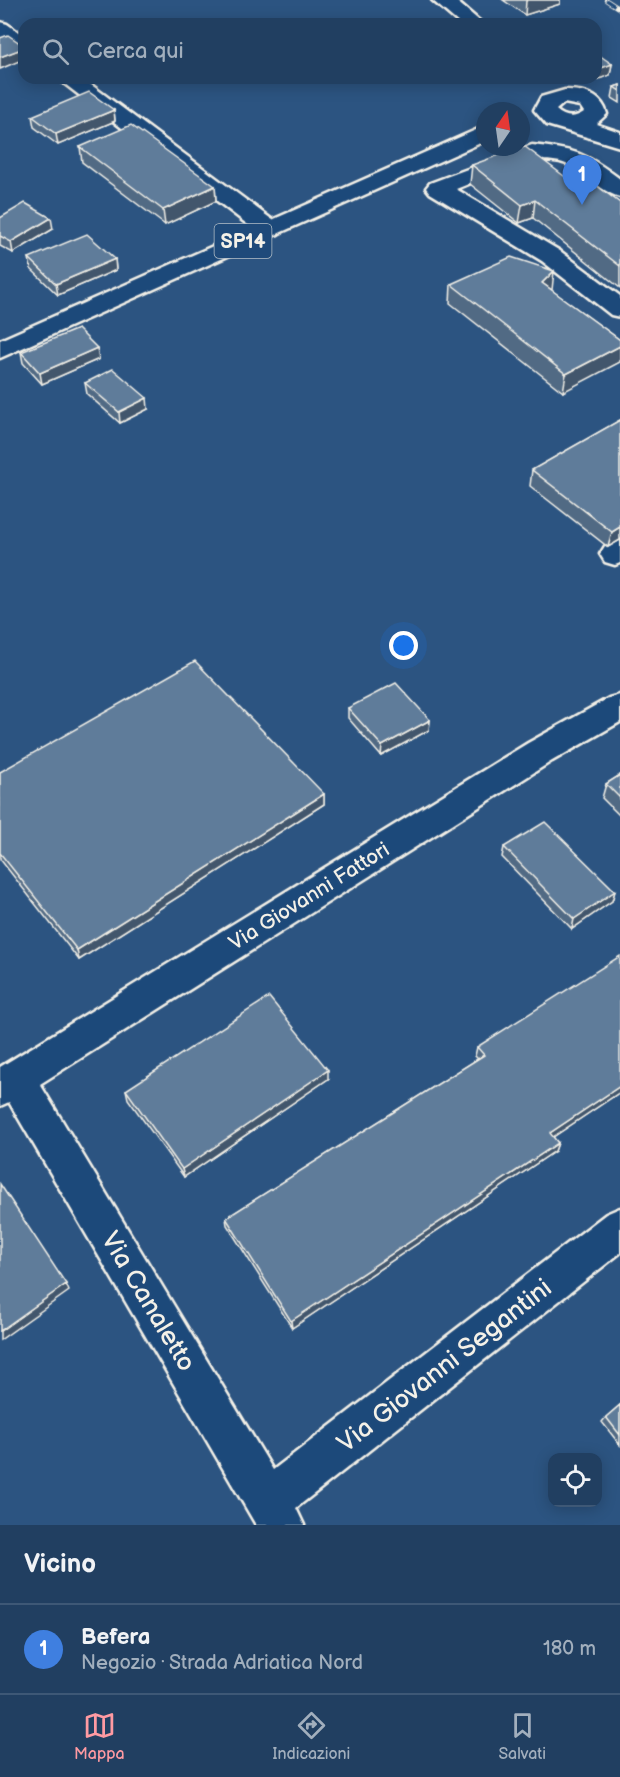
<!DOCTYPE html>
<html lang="it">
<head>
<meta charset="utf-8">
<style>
	body { margin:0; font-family:"Balsamiq Sans",sans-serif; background:#294667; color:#f1f3f6 }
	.controls { position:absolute; right:18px; bottom:18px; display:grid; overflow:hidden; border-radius:12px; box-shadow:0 3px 15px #0003 }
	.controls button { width:54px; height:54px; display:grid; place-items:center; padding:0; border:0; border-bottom:2px solid #3e5876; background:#213f61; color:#f1f3f6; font:30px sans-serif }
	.compass { position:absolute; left:476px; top:102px; width:54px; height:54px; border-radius:50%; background:#213f61; box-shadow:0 3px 15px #0003; rotate:13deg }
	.you { position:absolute; left:404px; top:646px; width:21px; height:21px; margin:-15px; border:4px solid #fff; border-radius:50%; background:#1a73e8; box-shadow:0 0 0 9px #1a73e833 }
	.badge { display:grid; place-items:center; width:39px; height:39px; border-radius:50%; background:#ff9aa2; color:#fff; font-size:20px; font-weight:700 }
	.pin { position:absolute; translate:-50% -50px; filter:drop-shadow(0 2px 3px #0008) }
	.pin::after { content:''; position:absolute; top:32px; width:21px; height:18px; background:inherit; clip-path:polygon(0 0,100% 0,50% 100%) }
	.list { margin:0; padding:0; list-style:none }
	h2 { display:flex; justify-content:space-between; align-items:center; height:78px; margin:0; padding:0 24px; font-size:26px }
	h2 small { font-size:20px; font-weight:400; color:#a2afbd }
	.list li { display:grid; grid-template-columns:39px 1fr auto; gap:18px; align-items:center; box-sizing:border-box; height:90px; padding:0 24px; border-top:2px solid #3e5876 }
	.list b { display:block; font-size:22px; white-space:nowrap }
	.list p { margin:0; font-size:20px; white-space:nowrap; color:#a2afbd }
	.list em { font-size:20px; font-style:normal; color:#a2afbd }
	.icon { flex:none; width:33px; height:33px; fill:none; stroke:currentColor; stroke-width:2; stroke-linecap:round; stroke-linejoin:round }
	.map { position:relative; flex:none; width:620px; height:1525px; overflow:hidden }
	.search { position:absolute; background:#213f61; box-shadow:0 3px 15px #0003; left:18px; right:18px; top:18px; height:66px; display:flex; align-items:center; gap:15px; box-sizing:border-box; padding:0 21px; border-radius:18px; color:#a2afbd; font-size:22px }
	.sheet { height:168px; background:#213f61 }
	nav { display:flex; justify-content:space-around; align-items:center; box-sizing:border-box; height:84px; border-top:2px solid #3e5876; background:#213f61; font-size:16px; color:#a2afbd }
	nav a { display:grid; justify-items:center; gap:3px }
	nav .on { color:#ff9aa2 }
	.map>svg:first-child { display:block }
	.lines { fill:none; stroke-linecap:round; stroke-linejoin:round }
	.minor-casing { stroke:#f4f1e8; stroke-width:5 }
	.major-casing { stroke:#f4f1e8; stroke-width:5 }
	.minor { fill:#1f4a7a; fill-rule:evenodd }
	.major { fill:#1f4a7a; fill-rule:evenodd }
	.rail-casing { stroke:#f4f1e8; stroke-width:4.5 }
	.rail { stroke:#1f4a7a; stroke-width:3; stroke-dasharray:10; stroke-linecap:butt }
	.wall { fill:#516a84; stroke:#f4f1e8; stroke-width:1.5 }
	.shaded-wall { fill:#42566c; stroke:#f4f1e8; stroke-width:1.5 }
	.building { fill:#5e7b9a; stroke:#f4f1e8; stroke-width:1.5 }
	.labels { text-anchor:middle; stroke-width:5; stroke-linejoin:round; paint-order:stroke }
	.shield { fill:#1f4a7a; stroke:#b4bfc7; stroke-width:1.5 }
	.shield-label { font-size:20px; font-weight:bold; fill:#f4f1e8 }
	.street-label { font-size:21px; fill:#f4f1e8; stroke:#1f4a7a }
	.near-street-label { font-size:26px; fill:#f4f1e8; stroke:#1f4a7a }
</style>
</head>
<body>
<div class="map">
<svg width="620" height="1525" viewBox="0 0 620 1525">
	<rect width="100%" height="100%" fill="#2c5481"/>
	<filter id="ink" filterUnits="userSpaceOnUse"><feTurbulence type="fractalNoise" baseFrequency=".0167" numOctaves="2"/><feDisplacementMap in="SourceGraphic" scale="12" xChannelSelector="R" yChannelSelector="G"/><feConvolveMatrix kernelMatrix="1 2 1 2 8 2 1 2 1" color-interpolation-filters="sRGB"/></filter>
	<g filter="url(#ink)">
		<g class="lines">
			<defs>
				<path id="minor" d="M0 22 7 24 24 36V52L16 51 0 38Z
					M57 78H82L278 224 281 229 278 234 269 236 260 234Z
					M532 145C576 150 584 152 620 179V197C601 192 589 175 573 167 536 147 491 176 456 189L560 251 620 296V317L611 315 542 261 430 193 426 188 430 183Z
					M620 540V563L615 565 605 562 600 554 605 546Z
					M620 695V722L552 761 40 1084 273 1470 606 1214 620 1208V1253L296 1508 304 1525H256L9 1102 0 1106V1067L528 743 609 698Z"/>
				<path id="major" d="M432 0H455L483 24H460Z
					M565 90C584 90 602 95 607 114L596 124 620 132V147L547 125 534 110 541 97ZM564 103 580 106 584 112C574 119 565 118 556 110Z
					M485 126V141L0 358V340Z"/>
			</defs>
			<use href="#minor" class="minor-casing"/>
			<use href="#major" class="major-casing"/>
			<use href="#minor" class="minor"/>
			<use href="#major" class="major"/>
			<defs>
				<path id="rail" d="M606 0 620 9"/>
			</defs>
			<use href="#rail" class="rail-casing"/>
			<use href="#rail" class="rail"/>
		</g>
		<path class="wall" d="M503 0H560V4L525 15Z
			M612 64 610 75 585 84 577 78H596Z
			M620 85V103L612 98 614 87Z
			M114 110 115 121 58 145 34 127 32 116Z
			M80 147 215 186 216 201 165 225 82 162Z
			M472 165 620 203V288L533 218 519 223 470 184Z
			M0 218 53 229 13 253 0 246Z
			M29 258 115 259 116 270 58 295 31 269Z
			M451 284 551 290 620 340 563 392 450 303Z
			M21 352 99 359 42 384 23 363Z
			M85 383 148 409 120 423 87 394Z
			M620 420V540L608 547 530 486 532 470Z
			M348 708 430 720 429 730 381 756 348 718Z
			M0 772 324 794V804L79 960 0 859Z
			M620 775V816L602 798 606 784Z
			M504 847 615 891 612 901 572 929 502 857Z
			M477 1047 620 1092 553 1137 558 1143 555 1151 292 1328 227 1225 226 1218 478 1059 475 1056Z
			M328 1079 184 1177 128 1099 126 1090Z
			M620 1405V1445L602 1422 606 1417Z"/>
		<path class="shaded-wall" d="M528 0H560V4L525 15 526 1Z
			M24 48V59L0 69V57Z
			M612 64 610 75 585 84V78H596V70Z
			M114 110 115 121 58 145 56 134Z
			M215 186 216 201 165 225 163 210Z
			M535 200 533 218 519 223 522 205Z
			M51 218 53 229 13 253 11 242Z
			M115 259 116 270 58 295 56 284Z
			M554 271 552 290 542 283Z
			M620 346V362L563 392 566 374Z
			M97 348 99 359 42 384 40 373Z
			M147 398 148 409 120 423 119 412Z
			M620 527V540L608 547 612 532Z
			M430 720 429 730 381 756 382 746Z
			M324 794V804L79 960 77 950Z
			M615 891 612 901 572 929 574 919Z
			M328 1070V1079L184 1177 182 1169Z
			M620 1086V1092L547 1141 550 1133Z
			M558 1143 555 1151 292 1328 291 1321Z
			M66 1284 69 1291 0 1340V1331Z"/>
		<path class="building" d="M8 35 24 46V48L0 57V38Z
			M596 53 612 64 596 70Z
			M620 85V91L614 87Z
			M89 92 114 110 56 134 32 116Z
			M131 125 215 186 163 210 80 147Z
			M524 146 564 176 577 171 620 203V266L535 200 522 205 472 165Z
			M25 203 51 218 11 242 0 236V218Z
			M87 234 115 259 56 284 29 258Z
			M511 257 554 271 542 283 620 340V346L566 374 451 284Z
			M78 329 97 348 40 373 21 352Z
			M113 369 147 398 119 412 85 383Z
			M620 420V527L612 532 532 470Z
			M195 661 324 794 77 950 0 853V772Z
			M396 683 430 720 382 746 348 708Z
			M620 775V798L606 784Z
			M545 822 615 891 574 919 504 847Z
			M620 956V1086L550 1133 558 1143 291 1321 226 1218 484 1055 477 1047Z
			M269 997 328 1070 182 1169 126 1090Z
			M0 1184 66 1284 0 1331Z
			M620 1405V1435L606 1417Z"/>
	</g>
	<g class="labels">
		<rect class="shield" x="214.5" y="224" width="57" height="34" rx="4.5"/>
		<g class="shield-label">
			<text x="243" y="248">SP14</text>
		</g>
		<g class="street-label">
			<text transform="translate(309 896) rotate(-32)" y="7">Via Giovanni Fattori</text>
		</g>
		<g class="near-street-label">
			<text transform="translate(149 1301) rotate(59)" y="9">Via Canaletto</text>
			<text transform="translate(444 1365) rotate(-38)" y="9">Via Giovanni Segantini</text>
		</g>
	</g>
</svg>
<div class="controls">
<button><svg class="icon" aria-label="locate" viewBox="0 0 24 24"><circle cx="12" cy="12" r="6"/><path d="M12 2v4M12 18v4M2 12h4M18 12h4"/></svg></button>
</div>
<svg class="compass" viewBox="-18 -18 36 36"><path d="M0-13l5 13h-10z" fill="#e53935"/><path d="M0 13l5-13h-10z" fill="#a2afbd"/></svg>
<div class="you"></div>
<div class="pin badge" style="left:582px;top:205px;background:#3f7fe0">1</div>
<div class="search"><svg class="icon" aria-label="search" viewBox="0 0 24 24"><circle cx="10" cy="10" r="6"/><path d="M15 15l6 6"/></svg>Cerca qui</div>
</div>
<section class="sheet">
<h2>Vicino<small></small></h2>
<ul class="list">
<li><span class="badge" style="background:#3f7fe0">1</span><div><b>Befera</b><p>Negozio · Strada Adriatica Nord</p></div><em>180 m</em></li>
</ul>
</section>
<nav>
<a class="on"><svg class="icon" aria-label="map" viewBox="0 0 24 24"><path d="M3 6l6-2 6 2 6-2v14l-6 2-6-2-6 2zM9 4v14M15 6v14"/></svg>Mappa</a>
<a><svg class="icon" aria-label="directions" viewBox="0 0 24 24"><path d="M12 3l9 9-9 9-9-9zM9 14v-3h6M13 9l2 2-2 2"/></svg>Indicazioni</a>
<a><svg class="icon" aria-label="saved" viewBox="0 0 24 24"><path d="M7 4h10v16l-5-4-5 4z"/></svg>Salvati</a>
</nav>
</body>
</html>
